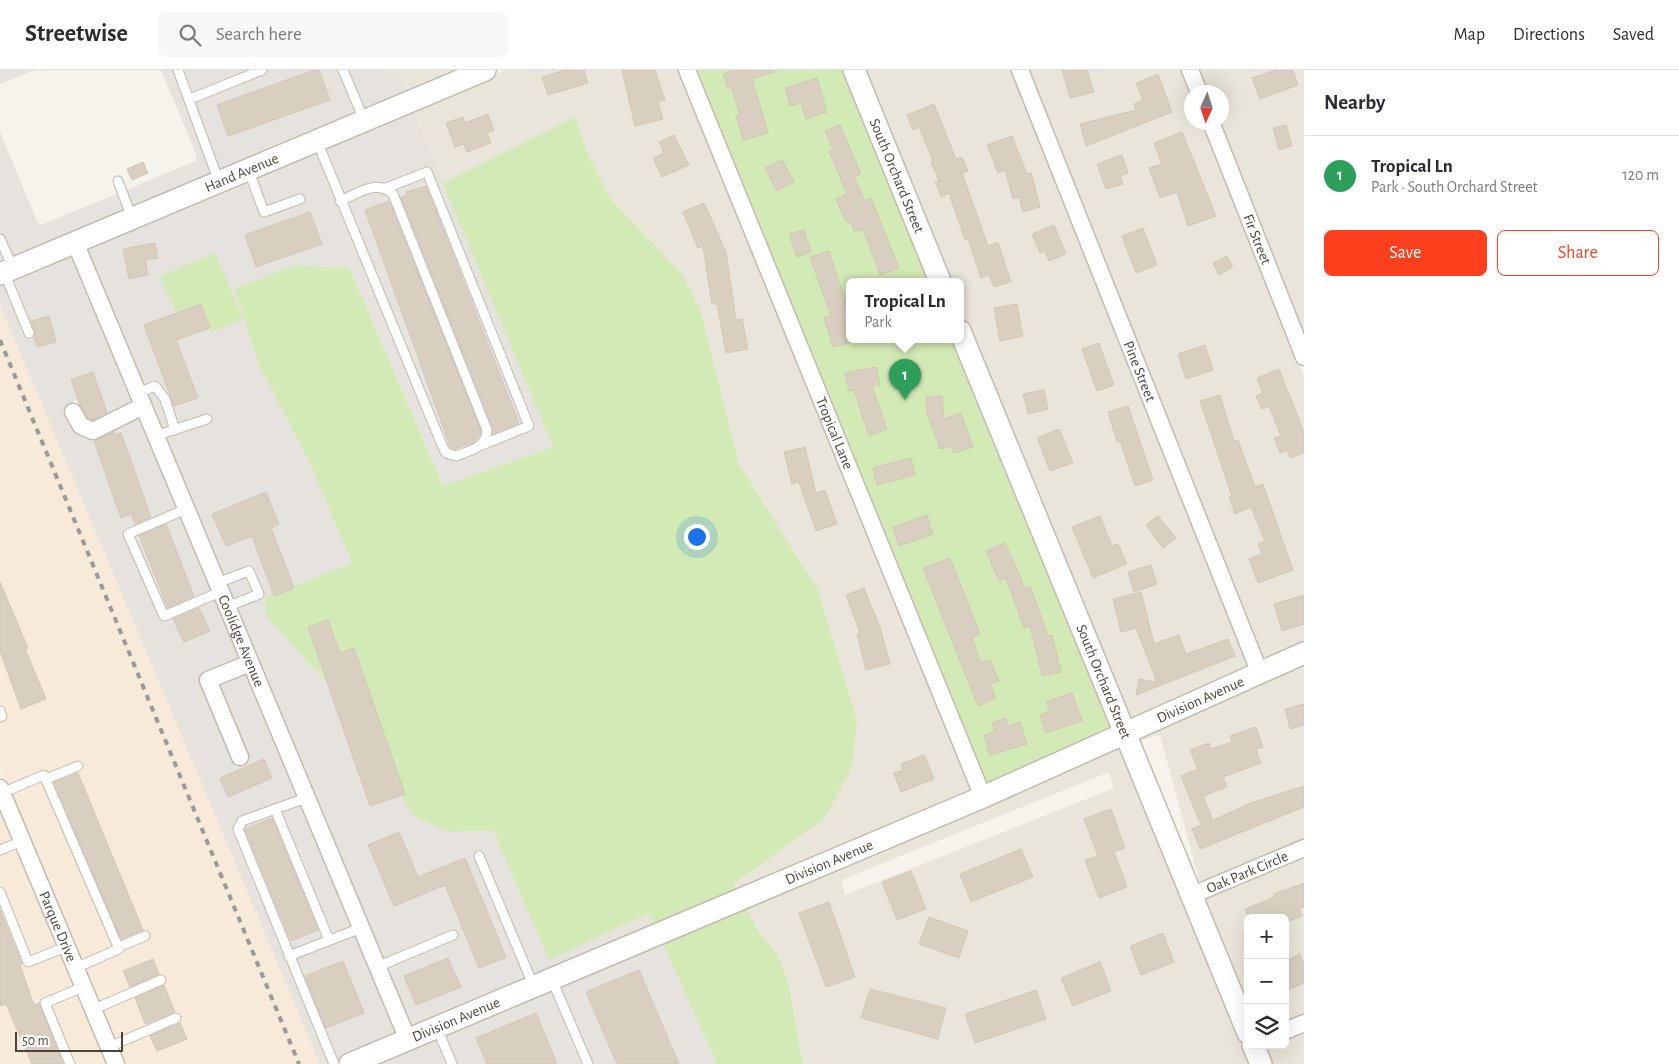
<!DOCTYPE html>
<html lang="en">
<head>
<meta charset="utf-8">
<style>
	body { margin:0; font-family:"Alegreya Sans",sans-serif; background:#f7f7f7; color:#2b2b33 }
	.controls { position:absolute; right:15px; bottom:15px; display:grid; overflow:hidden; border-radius:8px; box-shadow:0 5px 20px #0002 }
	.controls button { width:45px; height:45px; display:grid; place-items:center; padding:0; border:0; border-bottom:1px solid #e1e1e2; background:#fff; color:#2b2b33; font:25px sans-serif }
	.compass { position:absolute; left:1184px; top:15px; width:45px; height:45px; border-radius:50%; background:#fff; box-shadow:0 5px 20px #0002; rotate:183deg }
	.scale { position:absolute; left:15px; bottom:12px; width:108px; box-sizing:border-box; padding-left:5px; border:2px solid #4b4439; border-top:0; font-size:14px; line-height:18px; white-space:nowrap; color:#4b4439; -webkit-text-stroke:4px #fff; paint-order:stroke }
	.you { position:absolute; left:696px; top:466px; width:18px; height:18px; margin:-12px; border:4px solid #fff; border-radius:50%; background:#1a73e8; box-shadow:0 0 0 8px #1a73e833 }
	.badge { display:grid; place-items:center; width:32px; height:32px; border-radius:50%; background:#fc3f1d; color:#fff; font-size:16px; font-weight:700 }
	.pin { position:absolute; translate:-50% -41px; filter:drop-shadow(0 1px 2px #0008) }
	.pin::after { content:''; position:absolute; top:26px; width:18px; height:15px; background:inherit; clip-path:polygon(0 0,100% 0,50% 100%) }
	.popup { position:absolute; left:846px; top:208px; width:118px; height:65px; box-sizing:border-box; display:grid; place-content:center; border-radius:8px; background:#fff; filter:drop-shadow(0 1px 4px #0005); font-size:16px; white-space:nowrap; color:#7c7c81 }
	.popup b { font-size:19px; color:#2b2b33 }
	.popup::after { content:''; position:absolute; left:50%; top:100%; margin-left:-10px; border:10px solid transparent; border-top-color:#fff }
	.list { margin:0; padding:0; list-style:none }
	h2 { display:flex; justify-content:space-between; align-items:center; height:65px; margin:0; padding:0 20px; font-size:21px }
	h2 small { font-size:16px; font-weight:400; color:#7c7c81 }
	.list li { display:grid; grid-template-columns:32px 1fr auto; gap:15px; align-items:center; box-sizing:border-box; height:80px; padding:0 20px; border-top:1px solid #e1e1e2 }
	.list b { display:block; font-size:19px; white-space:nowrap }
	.list p { margin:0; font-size:16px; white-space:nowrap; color:#7c7c81 }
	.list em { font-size:16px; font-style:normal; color:#7c7c81 }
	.actions { display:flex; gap:10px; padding:15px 20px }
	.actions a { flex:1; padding:11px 0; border:1px solid #fc3f1d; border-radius:8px; text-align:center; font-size:18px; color:#fc3f1d }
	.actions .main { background:#fc3f1d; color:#fff }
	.icon { flex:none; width:28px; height:28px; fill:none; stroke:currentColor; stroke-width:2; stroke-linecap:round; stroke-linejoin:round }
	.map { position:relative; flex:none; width:1304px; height:994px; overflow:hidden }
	header { display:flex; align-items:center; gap:30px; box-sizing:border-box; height:70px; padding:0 25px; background:#fff; border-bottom:1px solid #e1e1e2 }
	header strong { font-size:24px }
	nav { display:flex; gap:28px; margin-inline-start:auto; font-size:18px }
	.search { width:350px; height:45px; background:#f7f7f7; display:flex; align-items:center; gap:12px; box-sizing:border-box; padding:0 18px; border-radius:8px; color:#7c7c81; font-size:19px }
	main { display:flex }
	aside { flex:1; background:#fff }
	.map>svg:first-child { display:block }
	.residential { fill:#eae5da; fill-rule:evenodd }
	.commercial { fill:#f7ead8 }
	.industrial { fill:#e6e2dd }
	.green { fill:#d2eab5 }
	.building { fill:#d8cfc1; stroke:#d3c7b4 }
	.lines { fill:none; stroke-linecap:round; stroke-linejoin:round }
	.service-casing { stroke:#c2bbae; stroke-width:11 }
	.minor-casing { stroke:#c2bbae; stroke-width:19 }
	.tertiary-casing { stroke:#c2bbae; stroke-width:24 }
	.service { stroke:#fff; stroke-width:9 }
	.minor { stroke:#fff; stroke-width:16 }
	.tertiary { stroke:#fff; stroke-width:21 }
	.rail { stroke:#9a9a9a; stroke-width:4; stroke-dasharray:6 6; stroke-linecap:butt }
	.labels { text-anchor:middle; stroke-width:4; stroke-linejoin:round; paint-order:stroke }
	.street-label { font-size:15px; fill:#4b4439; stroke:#fff }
</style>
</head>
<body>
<header>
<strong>Streetwise</strong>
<div class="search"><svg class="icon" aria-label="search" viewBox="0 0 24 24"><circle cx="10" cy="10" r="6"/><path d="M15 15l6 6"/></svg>Search here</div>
<nav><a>Map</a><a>Directions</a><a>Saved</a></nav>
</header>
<main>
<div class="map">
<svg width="1304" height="994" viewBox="0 0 1304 994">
	<rect width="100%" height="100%" fill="#f6f3ec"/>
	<path class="residential" d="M398 0H463L407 23Z
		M506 0H679L973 722 738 822 734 814 824 749 857 650 818 520 739 394 701 242 647 166 610 128 588 84 575 47 443 113 413 39Z
		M862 0H1012L1250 597 1128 653 960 241V211H948Z
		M1028 0H1182L1191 24 1192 52 1203 53 1304 307V574L1263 591Z
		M1198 0H1304V266L1219 53 1222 52V22H1207Z
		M1304 592V769L1200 813 1160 665 1135 672 1134 669Z
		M1121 676 1253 994H803L788 912 778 885 759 862 745 836ZM1109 702 1114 718 845 825 841 810Z
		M1304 787V944L1285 952V848H1248V943L1204 829Z
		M1304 962V994H1269L1263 979 1272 975H1285V970Z"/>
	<path class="commercial" d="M0 235 320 994H124L90 914 0 700Z
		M0 738 76 921 107 994H0Z"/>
	<path class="industrial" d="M0 0H35L0 14Z
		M161 0H398L407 23 0 195V62L37 151 41 155 196 91V84Z
		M413 39 553 377 443 416 350 199 236 219 258 293 313 400 352 493 265 528 310 595 374 660 448 762 493 761 549 889 649 843 655 857 411 960 85 177Z
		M71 182 133 332 93 352 86 349 75 330 63 340 75 361 90 369H96L139 347 240 588 205 602 201 614 237 698 250 691 218 614 246 603 397 966 328 994H320L0 235V213Z
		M662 872 717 994H372Z"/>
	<path class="green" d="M696 0H846L932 211H850V269H955L1114 660 987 716Z
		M575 47 588 84 610 128 682 204 701 242 739 394 818 520 857 650 852 698 824 749 734 814 738 822 655 857 649 843 549 890 493 761 448 762 412 745 393 709 374 660 310 595 266 545 265 528 352 493 313 400 258 293 235 219 296 195 350 199 443 416 553 377 443 113Z
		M215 183 243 249 212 262 201 234 176 243 160 206Z
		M745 836 759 862 778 885 788 912 803 994H717L662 872Z"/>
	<path class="building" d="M314 0H319L330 30 228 66 217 35Z
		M565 0H584L588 13 548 25 542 7Z
		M622 0H655L665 30 658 32 663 49 635 56Z
		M733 0H774V2L752 9 768 63 743 70 736 46 740 45 731 17 728 18 723 4Z
		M1062 0H1087L1094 22 1070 28Z
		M1276 0H1293L1298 15 1260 29 1252 8Z
		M1158 4 1172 42 1086 76 1080 54 1136 40 1134 34 1143 30 1136 13Z
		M817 8 827 42 806 49 801 33 790 36 785 18Z
		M934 34 956 89 962 87 968 101 962 103 988 176 998 172 1011 212 994 217 989 205 981 208 968 169 965 170 949 123 941 127 935 112 939 111 931 92 933 91 919 57 913 60 907 45Z
		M488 44 494 60 487 63 491 73 467 82 464 74 455 77 446 53 463 47 465 53Z
		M840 55 861 104 854 107 865 131 871 128 899 198 880 205 863 159 855 162 850 151 846 152 836 129 847 124 829 81 833 79 825 61Z
		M1286 55 1292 76 1279 80 1273 58Z
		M1182 62 1216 146 1188 156 1177 122 1160 128 1149 98 1162 94 1154 73Z
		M674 65 689 95 662 107 653 88 664 83 659 72Z
		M1012 66 1027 104 1031 103 1040 137 1023 142 1019 127 1013 129 1005 100 998 103 987 75Z
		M1122 85 1128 103 1120 106 1123 114 1106 119 1097 94Z
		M782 90 794 112 777 121 765 98Z
		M143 92 148 103 132 110 127 99Z
		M426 116 519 353 493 364V358L401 127 407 125 406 122Z
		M389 131 481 361 478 367 473 372 454 379 450 376 365 140Z
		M704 133 726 182 736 250 742 249 748 279 726 283 717 234H712L703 176 698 178 683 142Z
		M310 142 322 174 256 197 245 165Z
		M1054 155 1066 184 1049 191 1045 181 1040 183 1032 164Z
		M1143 158 1157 195 1136 203 1122 166Z
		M804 160 811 182 797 187 789 164Z
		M155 173 158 188 145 190 148 205 129 209 123 179Z
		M829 181 850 246V269L852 272 833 277 824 248 831 246 810 187Z
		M1227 186 1233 197 1219 205 1213 193Z
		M201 234 210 258 176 270 198 328 174 336 144 255Z
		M1017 234 1023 266 1000 271 994 238Z
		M49 246 56 272 37 277 34 267 35 261 31 251Z
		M1099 273 1114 315 1097 321 1082 279Z
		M1205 275 1213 300 1186 309 1178 284Z
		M876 297 880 315 872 316 887 359 869 366 854 320 849 321 845 303Z
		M1279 299 1304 362V383L1290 388 1287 380 1280 383 1274 368 1281 366 1269 336 1262 339 1256 326 1263 323 1257 308Z
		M93 302 107 343 93 350 88 348 80 335 71 310Z
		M1044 320 1048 339 1028 344 1023 324Z
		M1220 325 1234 371 1238 370 1255 417 1263 414 1293 500 1258 513 1249 489 1262 484 1258 474 1265 471 1251 437 1235 444 1229 427 1232 426 1200 331Z
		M942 326 944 349 961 343 973 377 954 383 951 376 940 379 927 343 926 327Z
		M1128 336 1153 410 1135 416 1120 371 1117 372 1108 342Z
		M1059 359 1073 393 1050 401 1037 368Z
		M114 362 115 365 121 363 151 447 135 454 131 444 121 448 94 371Z
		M805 377 816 423 825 420 837 454 816 461 799 412 792 414 784 382Z
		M911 388 915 405 877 415 873 398Z
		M266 422 279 454 271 458 294 518 274 526 252 466 226 476 212 444Z
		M927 445 933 464 899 476 893 457Z
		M1100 446 1112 476 1118 474 1127 494 1093 508 1072 457Z
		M1158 446 1176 468 1163 478 1146 455Z
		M166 454 194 526 168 538 139 466Z
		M1005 473 1025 518 1030 516 1048 566 1052 565 1061 602 1042 606 1030 556 1024 558 1006 508 999 511 986 481Z
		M950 488 980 564 972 568 981 593 990 590 999 611 990 614 996 628 978 636 923 498Z
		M1151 495 1157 514 1134 522 1128 502Z
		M0 512 28 578 25 579 46 629 21 639 0 581Z
		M864 518 880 557 890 594 866 600 857 564 860 563 846 525Z
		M1141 522 1154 574 1179 565 1186 584 1228 569 1235 586 1136 625 1139 609 1157 612 1136 558 1121 562 1113 529Z
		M1304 525V554L1282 561 1274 534Z
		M199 538 210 561 184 572 173 549Z
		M328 550 340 583 354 578 405 724 370 736 308 557Z
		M1072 623 1082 651 1046 663 1040 645 1050 641 1046 632Z
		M1304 634V655L1290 659 1285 639Z
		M1006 648 1008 656 1020 652 1027 674 990 685 984 665 995 662 992 653Z
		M1256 657 1263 677 1256 679 1261 693 1223 707 1227 717 1203 726 1213 750 1251 733 1304 716V737L1200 779 1192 759 1201 755 1181 706 1198 699 1190 680 1209 673 1211 679 1232 672 1230 666Z
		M924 685 934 709 901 722 894 703 903 700 901 694Z
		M264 689 272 708 228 727 220 708Z
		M78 703 143 860 121 869 54 712Z
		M1111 739 1125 778 1114 782 1127 817 1099 828 1085 790 1098 786 1084 749Z
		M272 748 318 860 291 871 245 759Z
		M399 762 418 807 465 788 506 887 479 898 445 815 394 836 368 775Z
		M1021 779 1033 807 971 832 960 804Z
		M911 801 926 839 897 850 882 812Z
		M1304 813V837L1299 839 1302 846 1285 853V848H1249L1245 839 1275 827 1274 824Z
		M829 832 855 907 826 917 799 843Z
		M0 840 22 894 20 895 34 935 39 933 63 994H32L6 934 0 936Z
		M929 847 968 861 959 888 919 874Z
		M1163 863 1174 892 1141 905 1130 876Z
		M1300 884 1304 894V913L1285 921V891Z
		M448 888 461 917 416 935 404 906Z
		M153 889 159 904 130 917 123 901Z
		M343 891 364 943 326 958 305 906Z
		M1100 892 1111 921 1073 936 1061 908Z
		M639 900 679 994H617L586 922Z
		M164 915 175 942 145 954 135 928Z
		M870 919 946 938 938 969 861 948Z
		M1036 920 1046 949 975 973 965 944Z
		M536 943 557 994H487L476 968Z
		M180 953 187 969 157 981 150 966Z"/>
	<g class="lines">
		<defs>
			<path id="service" d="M178 0 219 112
				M343 0 364 50
				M190 29 262 0
				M317 71 442 375 446 383 456 386C471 380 486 378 487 360L393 124C377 109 358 123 340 131
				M248 99 264 142 300 129
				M118 111 132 148
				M386 118 427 102 529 356 482 375
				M0 169 13 198
				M4 202 29 263
				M138 323 155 316 165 329 175 360
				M155 366 207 349
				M186 439 128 464 164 546 220 522
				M217 513 249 501 259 524 227 537
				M0 641 2 646 0 647
				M46 709 78 696
				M2 723 44 705 119 879 75 898
				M306 728 242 751 238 759 334 994
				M275 739 329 870
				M0 780 22 771
				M479 786 534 917
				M0 822 28 892 66 877
				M118 877 145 866
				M289 886 361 858
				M377 897 453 865
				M552 910 588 994
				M92 940 161 910
				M437 958 452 994
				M109 977 176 948
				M70 994 45 933 83 917"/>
			<g id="minor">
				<path id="s1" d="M687 0 983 727"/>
				<path id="s2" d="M1020 0 1259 601"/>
				<path d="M1190 0 1199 22"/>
				<path id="s3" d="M1211 52 1304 287"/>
				<path id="s4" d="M75 172 408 970"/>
				<path d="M73 342 81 356 93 361 143 336"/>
				<path d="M240 687 208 610 250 593"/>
				<path id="s5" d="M0 718 116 994"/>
				<path id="s6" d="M1190 826 1304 778"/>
				<path d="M1285 961 1304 953"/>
			</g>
			<g id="tertiary">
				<path id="s7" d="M854 0 940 211"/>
				<path id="s8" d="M0 204 485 0"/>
				<path id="s9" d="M960 261 1248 963"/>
				<path d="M1253 975 1261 994"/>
				<path id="s10" d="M350 994 983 727 1304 583"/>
			</g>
		</defs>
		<use href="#service" class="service-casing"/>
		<use href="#minor" class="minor-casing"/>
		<use href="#tertiary" class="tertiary-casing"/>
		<use href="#service" class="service"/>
		<use href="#minor" class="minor"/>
		<use href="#tertiary" class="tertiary"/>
		<path class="rail" d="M0 270 299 994"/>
	</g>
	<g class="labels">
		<g class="street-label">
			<text dy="5" stroke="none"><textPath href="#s8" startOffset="262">Hand Avenue</textPath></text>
			<text dy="5" stroke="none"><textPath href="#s7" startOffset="114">South Orchard Street</textPath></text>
			<text dy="5" stroke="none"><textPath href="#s3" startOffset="126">Fir Street</textPath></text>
			<text dy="5" stroke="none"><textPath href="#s2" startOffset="324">Pine Street</textPath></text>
			<text dy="5" stroke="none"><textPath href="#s1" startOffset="392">Tropical Lane</textPath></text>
			<text dy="5" stroke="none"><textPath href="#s4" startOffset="432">Coolidge Avenue</textPath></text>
			<text dy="5" stroke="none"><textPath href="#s9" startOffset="379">South Orchard Street</textPath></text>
			<text dy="5" stroke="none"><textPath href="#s10" startOffset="925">Division Avenue</textPath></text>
			<text dy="5" stroke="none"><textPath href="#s10" startOffset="520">Division Avenue</textPath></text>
			<text dy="5" stroke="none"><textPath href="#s6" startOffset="62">Oak Park Circle</textPath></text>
			<text dy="5" stroke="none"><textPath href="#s5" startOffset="150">Parque Drive</textPath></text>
			<text dy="5" stroke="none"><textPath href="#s10" startOffset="115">Division Avenue</textPath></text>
		</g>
	</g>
</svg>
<div class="controls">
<button>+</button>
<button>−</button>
<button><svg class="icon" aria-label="layers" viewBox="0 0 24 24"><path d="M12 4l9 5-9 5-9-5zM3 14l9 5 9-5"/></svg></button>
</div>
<svg class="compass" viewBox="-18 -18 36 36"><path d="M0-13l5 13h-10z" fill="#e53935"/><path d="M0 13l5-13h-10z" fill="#7c7c81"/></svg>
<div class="scale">50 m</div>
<div class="you"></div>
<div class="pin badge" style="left:905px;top:330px;background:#2e9e5b">1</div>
<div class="popup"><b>Tropical Ln</b>Park</div>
</div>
<aside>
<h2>Nearby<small></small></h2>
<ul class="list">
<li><span class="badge" style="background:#2e9e5b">1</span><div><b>Tropical Ln</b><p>Park · South Orchard Street</p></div><em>120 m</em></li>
</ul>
<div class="actions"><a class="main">Save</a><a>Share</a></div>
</aside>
</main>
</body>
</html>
